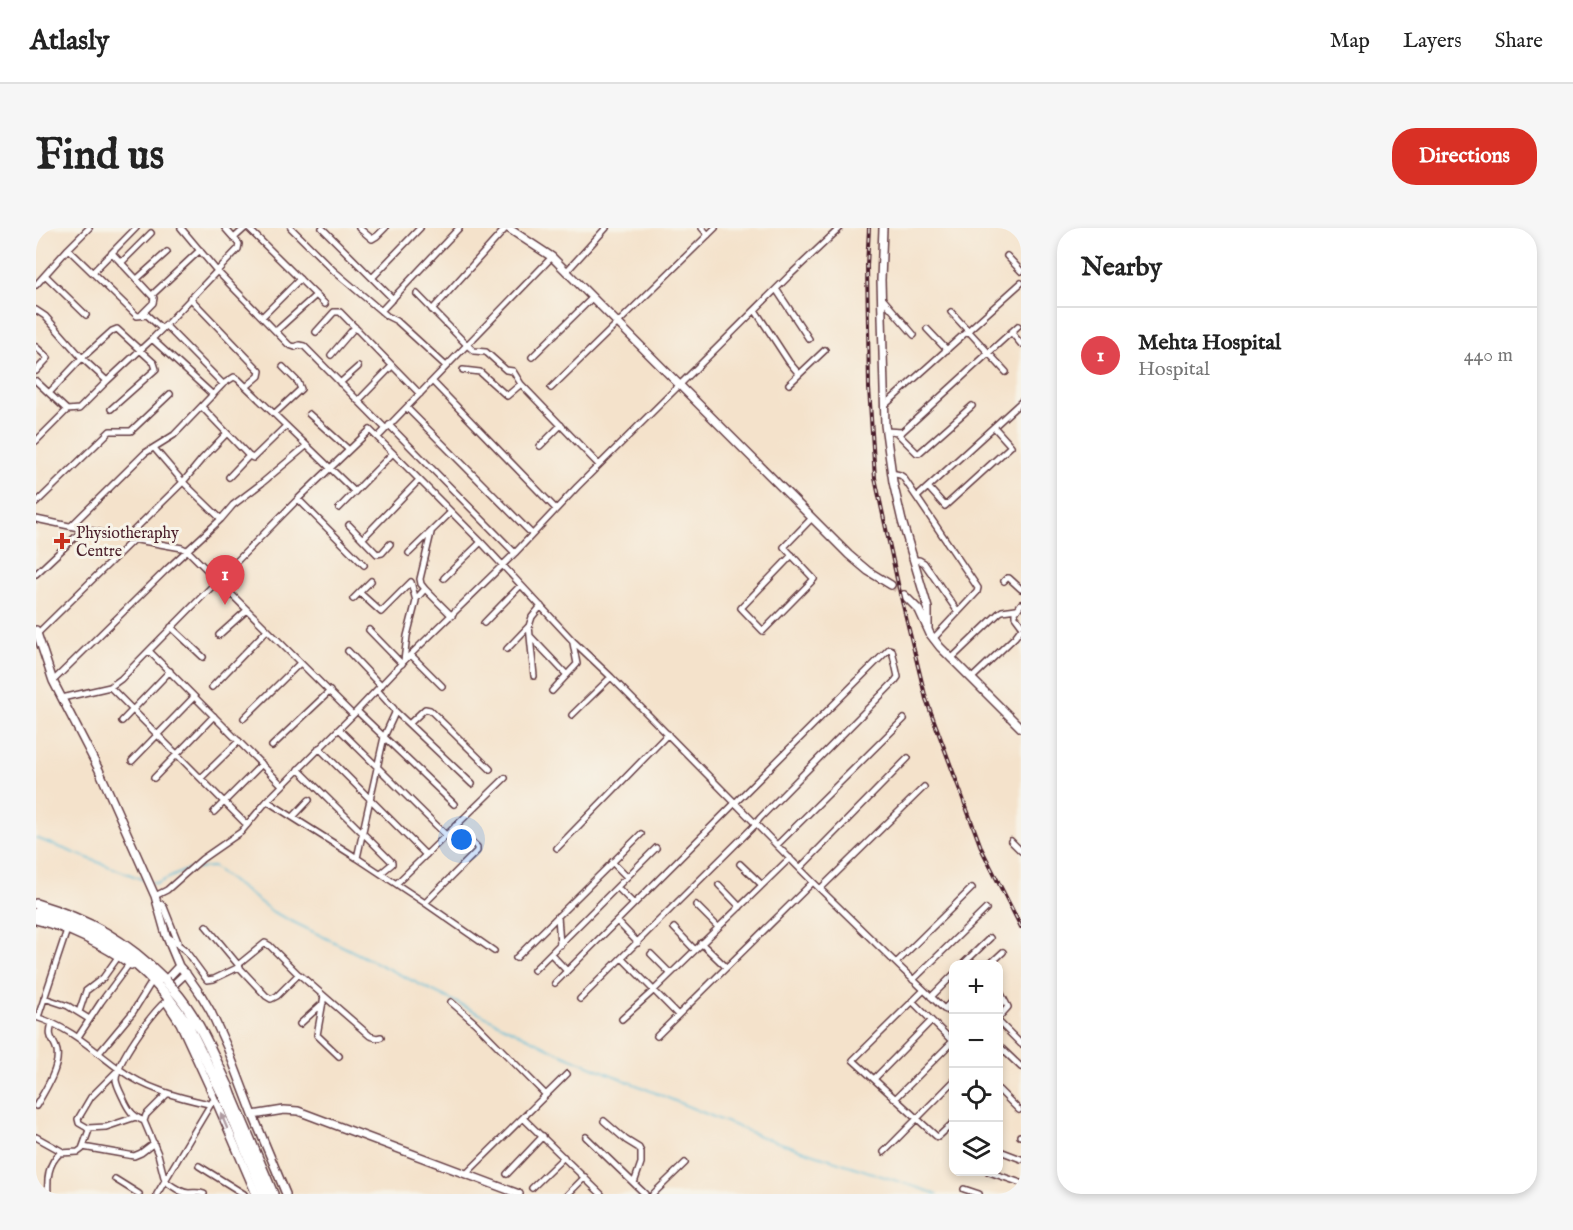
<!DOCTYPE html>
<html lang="en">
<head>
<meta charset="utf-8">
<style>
	body { margin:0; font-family:"IM FELL English",serif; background:#f6f6f6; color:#222 }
	.controls { position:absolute; right:18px; bottom:18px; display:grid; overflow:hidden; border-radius:12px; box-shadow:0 3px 9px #0003 }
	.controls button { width:54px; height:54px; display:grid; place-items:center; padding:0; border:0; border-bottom:2px solid #e0e0e0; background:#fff; color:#222; font:30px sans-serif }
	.you { position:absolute; left:426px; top:612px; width:21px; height:21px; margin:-15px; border:4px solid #fff; border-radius:50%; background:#1a73e8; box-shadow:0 0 0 9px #1a73e833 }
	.badge { display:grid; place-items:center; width:39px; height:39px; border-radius:50%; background:#d93025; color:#fff; font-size:20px; font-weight:700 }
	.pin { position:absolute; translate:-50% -50px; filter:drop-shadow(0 2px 3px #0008) }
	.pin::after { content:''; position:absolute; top:32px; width:21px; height:18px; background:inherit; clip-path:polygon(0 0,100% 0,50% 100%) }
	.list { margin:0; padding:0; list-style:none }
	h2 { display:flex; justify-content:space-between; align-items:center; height:78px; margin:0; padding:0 24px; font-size:26px }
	h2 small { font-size:20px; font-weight:400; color:#767676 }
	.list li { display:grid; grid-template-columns:39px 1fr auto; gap:18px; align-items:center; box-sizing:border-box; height:96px; padding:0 24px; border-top:2px solid #e0e0e0 }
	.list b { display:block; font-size:22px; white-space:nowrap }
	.list p { margin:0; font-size:20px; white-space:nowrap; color:#767676 }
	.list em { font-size:20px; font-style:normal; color:#767676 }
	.icon { flex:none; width:33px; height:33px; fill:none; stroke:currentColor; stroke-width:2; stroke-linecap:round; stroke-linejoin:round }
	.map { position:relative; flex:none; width:985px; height:966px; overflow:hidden; border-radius:24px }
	header { display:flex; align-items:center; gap:36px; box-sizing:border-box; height:84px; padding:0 30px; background:#fff; border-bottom:2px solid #e0e0e0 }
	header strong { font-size:28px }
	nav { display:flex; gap:33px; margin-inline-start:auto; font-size:21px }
	.intro { display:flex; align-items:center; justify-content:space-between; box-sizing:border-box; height:144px; padding:0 36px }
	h1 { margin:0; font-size:42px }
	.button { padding:15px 27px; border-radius:24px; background:#d93025; color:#fff; font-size:21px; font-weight:700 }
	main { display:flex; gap:36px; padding:0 36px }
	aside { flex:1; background:#fff; border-radius:24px; box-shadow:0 3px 9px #0003 }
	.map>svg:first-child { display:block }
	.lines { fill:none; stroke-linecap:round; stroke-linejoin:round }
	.stream { stroke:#59bad7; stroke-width:1.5 }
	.tertiary-tunnel { stroke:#d2bbab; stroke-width:7; stroke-dasharray:7 3.5; stroke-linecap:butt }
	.minor-casing { stroke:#643c43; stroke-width:8 }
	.tertiary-casing { stroke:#643c43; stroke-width:10 }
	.trunk-casing { stroke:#643c43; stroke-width:12 }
	.minor { stroke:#fff; stroke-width:5 }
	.tertiary { stroke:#fff; stroke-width:7 }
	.trunk { stroke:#fff; stroke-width:9 }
	.rail-casing { stroke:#4a1f2b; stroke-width:4 }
	.rail { stroke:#f7f3e8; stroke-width:1.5; stroke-dasharray:4.5; stroke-linecap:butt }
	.trunk-bridge-casing { stroke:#643c43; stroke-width:12; stroke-linecap:butt }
	.trunk-bridge { stroke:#fff; stroke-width:9 }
	.oneway { fill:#ae9aa0 }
	.poi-dot { fill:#c8321e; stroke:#f7f3e8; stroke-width:2 }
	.labels { text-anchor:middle; stroke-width:6; stroke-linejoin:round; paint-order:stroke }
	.poi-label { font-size:16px; fill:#4a1f2b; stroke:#f7f3e8; text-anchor:start }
</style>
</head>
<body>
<header>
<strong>Atlasly</strong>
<nav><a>Map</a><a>Layers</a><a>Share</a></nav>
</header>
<div class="intro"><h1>Find us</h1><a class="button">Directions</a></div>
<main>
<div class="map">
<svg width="985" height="966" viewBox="0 0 985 966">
	<rect width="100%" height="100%" fill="#f7f3e8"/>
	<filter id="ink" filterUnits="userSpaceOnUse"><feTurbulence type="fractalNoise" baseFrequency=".0167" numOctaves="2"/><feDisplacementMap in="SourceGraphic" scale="12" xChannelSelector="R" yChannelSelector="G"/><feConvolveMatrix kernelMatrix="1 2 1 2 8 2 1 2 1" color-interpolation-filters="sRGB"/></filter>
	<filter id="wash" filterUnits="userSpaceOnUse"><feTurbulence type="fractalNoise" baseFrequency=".008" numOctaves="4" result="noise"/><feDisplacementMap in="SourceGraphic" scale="24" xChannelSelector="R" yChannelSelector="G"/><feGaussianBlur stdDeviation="1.35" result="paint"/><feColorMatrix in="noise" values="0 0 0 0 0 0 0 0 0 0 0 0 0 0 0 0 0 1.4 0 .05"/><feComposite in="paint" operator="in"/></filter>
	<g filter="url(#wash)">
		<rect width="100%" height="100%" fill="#f4e2cb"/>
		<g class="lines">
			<path class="stream" d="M0 610 108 652
				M160 640 177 639 237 684 523 825 726 909 901 966
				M116 654 120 656 152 641"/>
		</g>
	</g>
	<g filter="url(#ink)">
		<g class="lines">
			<path class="tertiary-tunnel" d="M855 357 868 367"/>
			<defs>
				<path id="minor" d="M0 0 3 2 5 0
					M145 0 181 43 253 117 259 119 263 117 268 118 350 201
					M212 0 289 76
					M255 0 298 43 351 88 361 93 410 138
					M286 0 357 71
					M323 0 336 11 341 8 349 0
					M666 0 672 7
					M198 10 209 0
					M32 21 53 0
					M76 25 118 70 117 75 106 86
					M971 28 985 43
					M85 35 115 5
					M57 44 100 0
					M530 44 570 0
					M9 47 50 87
					M336 50 384 0
					M101 51 131 24
					M0 57 32 21 99 86 101 88 111 87 126 101 116 111 177 167
					M740 61 773 111
					M381 66 431 117 438 123 450 124 470 142 477 143 485 156 563 237
					M116 67 164 22
					M154 70 224 143 223 148 210 159
					M846 70 878 107
					M0 82 9 88 46 130 71 153
					M396 82 470 0
					M719 82 753 134 763 146
					M345 83 423 0
					M915 84 970 144
					M226 89 264 51
					M129 97 187 156
					M126 101 202 21 203 16 189 0
					M891 101 911 122
					M240 103 280 67
					M280 104 298 84H304L384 166
					M975 104 985 116
					M0 119 12 130 0 143
					M295 127 319 99
					M496 129 556 70
					M427 142 444 144 471 168 485 156
					M0 153 31 182 0 213
					M396 153 520 281
					M304 155 322 139
					M753 156 789 122
					M515 160 679 0
					M13 165 46 130 76 103 81 101 118 135 120 141 75 181
					M322 173 356 138
					M848 178 985 55
					M166 179 213 228 217 230 250 198
					M371 180 496 306
					M31 182 43 181 71 153 116 111
					M238 186 265 161 262 154 247 139
					M273 186 313 222
					M353 197 479 325
					M850 203 866 204 982 98
					M861 205 881 225H883L936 178
					M342 209 516 29
					M504 218 525 197
					M118 220 147 254 185 291
					M855 245 864 247 867 249 942 360 941 364 897 411
					M193 249 213 228
					M892 259 909 278 975 218 958 199
					M881 269 985 174
					M262 271 328 337
					M0 275 74 203H95L134 166
					M303 280 357 225
					M0 291 90 310 146 320 152 323 317 487
					M313 297 341 326 346 325 354 316
					M35 298 109 225 138 207 187 156 198 149 202 151 319 264
					M90 310 147 254 166 231 191 205
					M327 310 383 252
					M373 325 415 284
					M756 327 705 380 727 403 778 351 748 319 776 290
					M877 332H883L888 335 922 384
					M0 346 48 301
					M408 350 445 314
					M968 353 971 350H973L985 361
					M389 361 385 356 384 351 395 305
					M324 365 345 384 375 354 380 373 371 408 368 433
					M317 371 335 353
					M380 371 389 361 416 388
					M985 376 979 385V388L985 396
					M448 395 485 357
					M135 399 167 429
					M333 402 366 436
					M2 405 98 311
					M183 407 211 382
					M495 409 531 447
					M471 421 493 398
					M113 423 246 557
					M312 423 345 458
					M375 427 406 458
					M915 431 963 385 966 383 980 381
					M498 448 493 398 496 389 505 378
					M936 450 979 409 985 401
					M17 453 130 342 185 291 197 277 226 255 270 218
					M74 459 211 597
					M176 459 231 402
					M516 463 541 436 537 415
					M26 470 74 459 85 451 262 271 334 202 445 314 537 413 575 449 777 654 865 740 908 781 918 786
					M321 483 418 576
					M359 483 436 556
					M536 487 575 449
					M208 490 264 435
					M86 493 134 443
					M373 496 389 481 394 482 454 541
					M303 501 410 607
					M236 518 294 463
					M283 520 390 627
					M96 533 158 469
					M262 541 356 634V636L345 645
					M118 550 178 488
					M165 550 203 513
					M231 573 321 630 348 509 359 485 358 481 341 462
					M178 584 226 536
					M257 589 273 572
					M975 613 985 623
					M741 617 868 491
					M521 620 632 506
					M321 630 389 675 458 723
					M576 634 591 649
					M704 636 726 657
					M764 640 872 530
					M361 655 469 550
					M683 657 704 679
					M581 659 598 676
					M784 661 888 559
					M119 668 131 662 166 631 205 604 231 573 317 487 368 433 479 325 541 259 753 48 804 0
					M389 675 441 623V619L419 598
					M121 676H125L128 679 142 714
					M660 677 682 699
					M522 688 524 717
					M581 693 602 715
					M170 698 204 739
					M638 700 659 722
					M131 708 149 722 171 752 178 751 203 739 230 768 235 771 241 768 261 748 264 747 334 808 341 810 345 809
					M665 715 690 739
					M515 726 531 743
					M615 726 634 745
					M480 730 605 606
					M586 730 642 787
					M860 735 936 660
					M927 736 954 710
					M954 736 967 724
					M202 737 229 715 234 718 263 747
					M498 742 620 620
					M877 752 950 681
					M519 755 853 421 856 422 862 449 859 453 724 590 717 599 544 771
					M888 762 817 832 900 908 902 909 918 894
					M288 768 281 807 303 828
					M895 769 918 746
					M8 770 32 778 53 791
					M876 773 918 815
					M415 774 439 795 510 867
					M908 781 918 771
					M43 784 50 763 67 750 82 729
					M0 789C33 799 56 821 83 841 110 861 141 869 173 876
					M2 789 31 702
					M963 789 972 779 964 764 963 754
					M586 791 617 763 754 630
					M963 794 985 816
					M264 796 287 775
					M621 808 777 654
					M42 809 65 774 93 736
					M963 818 985 839
					M63 825 97 784 115 755
					M838 851 895 793
					M963 862 983 882
					M131 866 110 887 108 893 122 926 129 953C136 958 145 965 153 965 159 965 162 964 168 966
					M859 871 916 814
					M0 878C8 864 24 840 21 823 18 810 11 812 16 795
					M487 890 565 966
					M108 893C98 889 94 884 89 874 86 867 81 859 80 852 80 834 116 785 130 773
					M568 893 590 912 603 920 605 924V935L598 955
					M52 900 70 899 100 889
					M984 908H985
					M0 909 27 924
					M550 909 609 966
					M47 919 98 928 105 925 118 915
					M964 923 985 931
					M848 924 918 853
					M163 938 208 966
					M953 944 985 955
					M430 946 531 846
					M471 946 507 908
					M79 951 103 966
					M496 960 528 929
					M928 961 943 966
					M0 964 4 966
					M12 966C11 950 12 936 24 925L42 924 46 921 53 902 50 899 43 895 42 891 55 869 83 841
					M121 966 176 874
					M532 966 549 949
					M617 966 649 935"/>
				<path id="tertiary" d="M472 0 516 29 813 327 832 343 855 357
					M847 0 845 52 849 197 857 254 866 293 892 380V401
					M868 367 883 382 894 406 904 419 985 500
					M0 402 17 453 63 542 119 668 130 707 143 738 151 747 165 767 175 784 191 819 217 887 250 966
					M0 692C31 699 69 718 95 737
					M126 756 143 738
					M132 762 150 745
					M131 775 144 795 179 871 220 966
					M217 887 248 882 262 883 483 966"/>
				<path id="trunk" d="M0 676C53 692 89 712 129 752
					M0 685C47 699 90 721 123 759
					M137 761C162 789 176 825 192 858
					M131 768 151 795 185 863
					M196 869 237 966
					M189 872 228 966"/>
			</defs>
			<use href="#minor" class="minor-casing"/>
			<use href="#tertiary" class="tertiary-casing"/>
			<use href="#trunk" class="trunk-casing"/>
			<use href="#minor" class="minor"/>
			<use href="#tertiary" class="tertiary"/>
			<use href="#trunk" class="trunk"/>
			<defs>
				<path id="rail" d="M833 0 831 38 833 160 839 250 864 365 890 471 946 622 985 699"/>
			</defs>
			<use href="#rail" class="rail-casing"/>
			<use href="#rail" class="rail"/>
			<defs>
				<path id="trunk-bridge" d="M129 752 137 761
					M123 759 131 768
					M192 858 196 869
					M185 863 189 872"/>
			</defs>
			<use href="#trunk-bridge" class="trunk-bridge-casing"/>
			<use href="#trunk-bridge" class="trunk-bridge"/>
		</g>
		<defs><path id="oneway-solid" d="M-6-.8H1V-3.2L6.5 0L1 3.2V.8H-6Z" transform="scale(1.5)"/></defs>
		<use class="oneway" href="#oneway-solid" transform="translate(188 893) rotate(-113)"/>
	</g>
	<path class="poi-dot" d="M23 304h6v6h6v6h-6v6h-6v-6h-6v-6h6z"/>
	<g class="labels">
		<g class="poi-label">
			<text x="40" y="310">Physiotheraphy<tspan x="40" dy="18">Centre</tspan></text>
		</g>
	</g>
</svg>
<div class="controls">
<button>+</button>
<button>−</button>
<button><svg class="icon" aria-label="locate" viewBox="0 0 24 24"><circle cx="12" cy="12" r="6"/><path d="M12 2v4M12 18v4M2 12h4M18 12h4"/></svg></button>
<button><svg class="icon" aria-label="layers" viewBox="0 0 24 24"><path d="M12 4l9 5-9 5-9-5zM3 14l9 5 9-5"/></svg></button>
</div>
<div class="you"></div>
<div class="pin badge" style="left:189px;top:377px;background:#e0444e">1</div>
</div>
<aside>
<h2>Nearby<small></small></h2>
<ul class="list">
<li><span class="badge" style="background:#e0444e">1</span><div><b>Mehta Hospital</b><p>Hospital</p></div><em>440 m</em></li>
</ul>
</aside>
</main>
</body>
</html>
